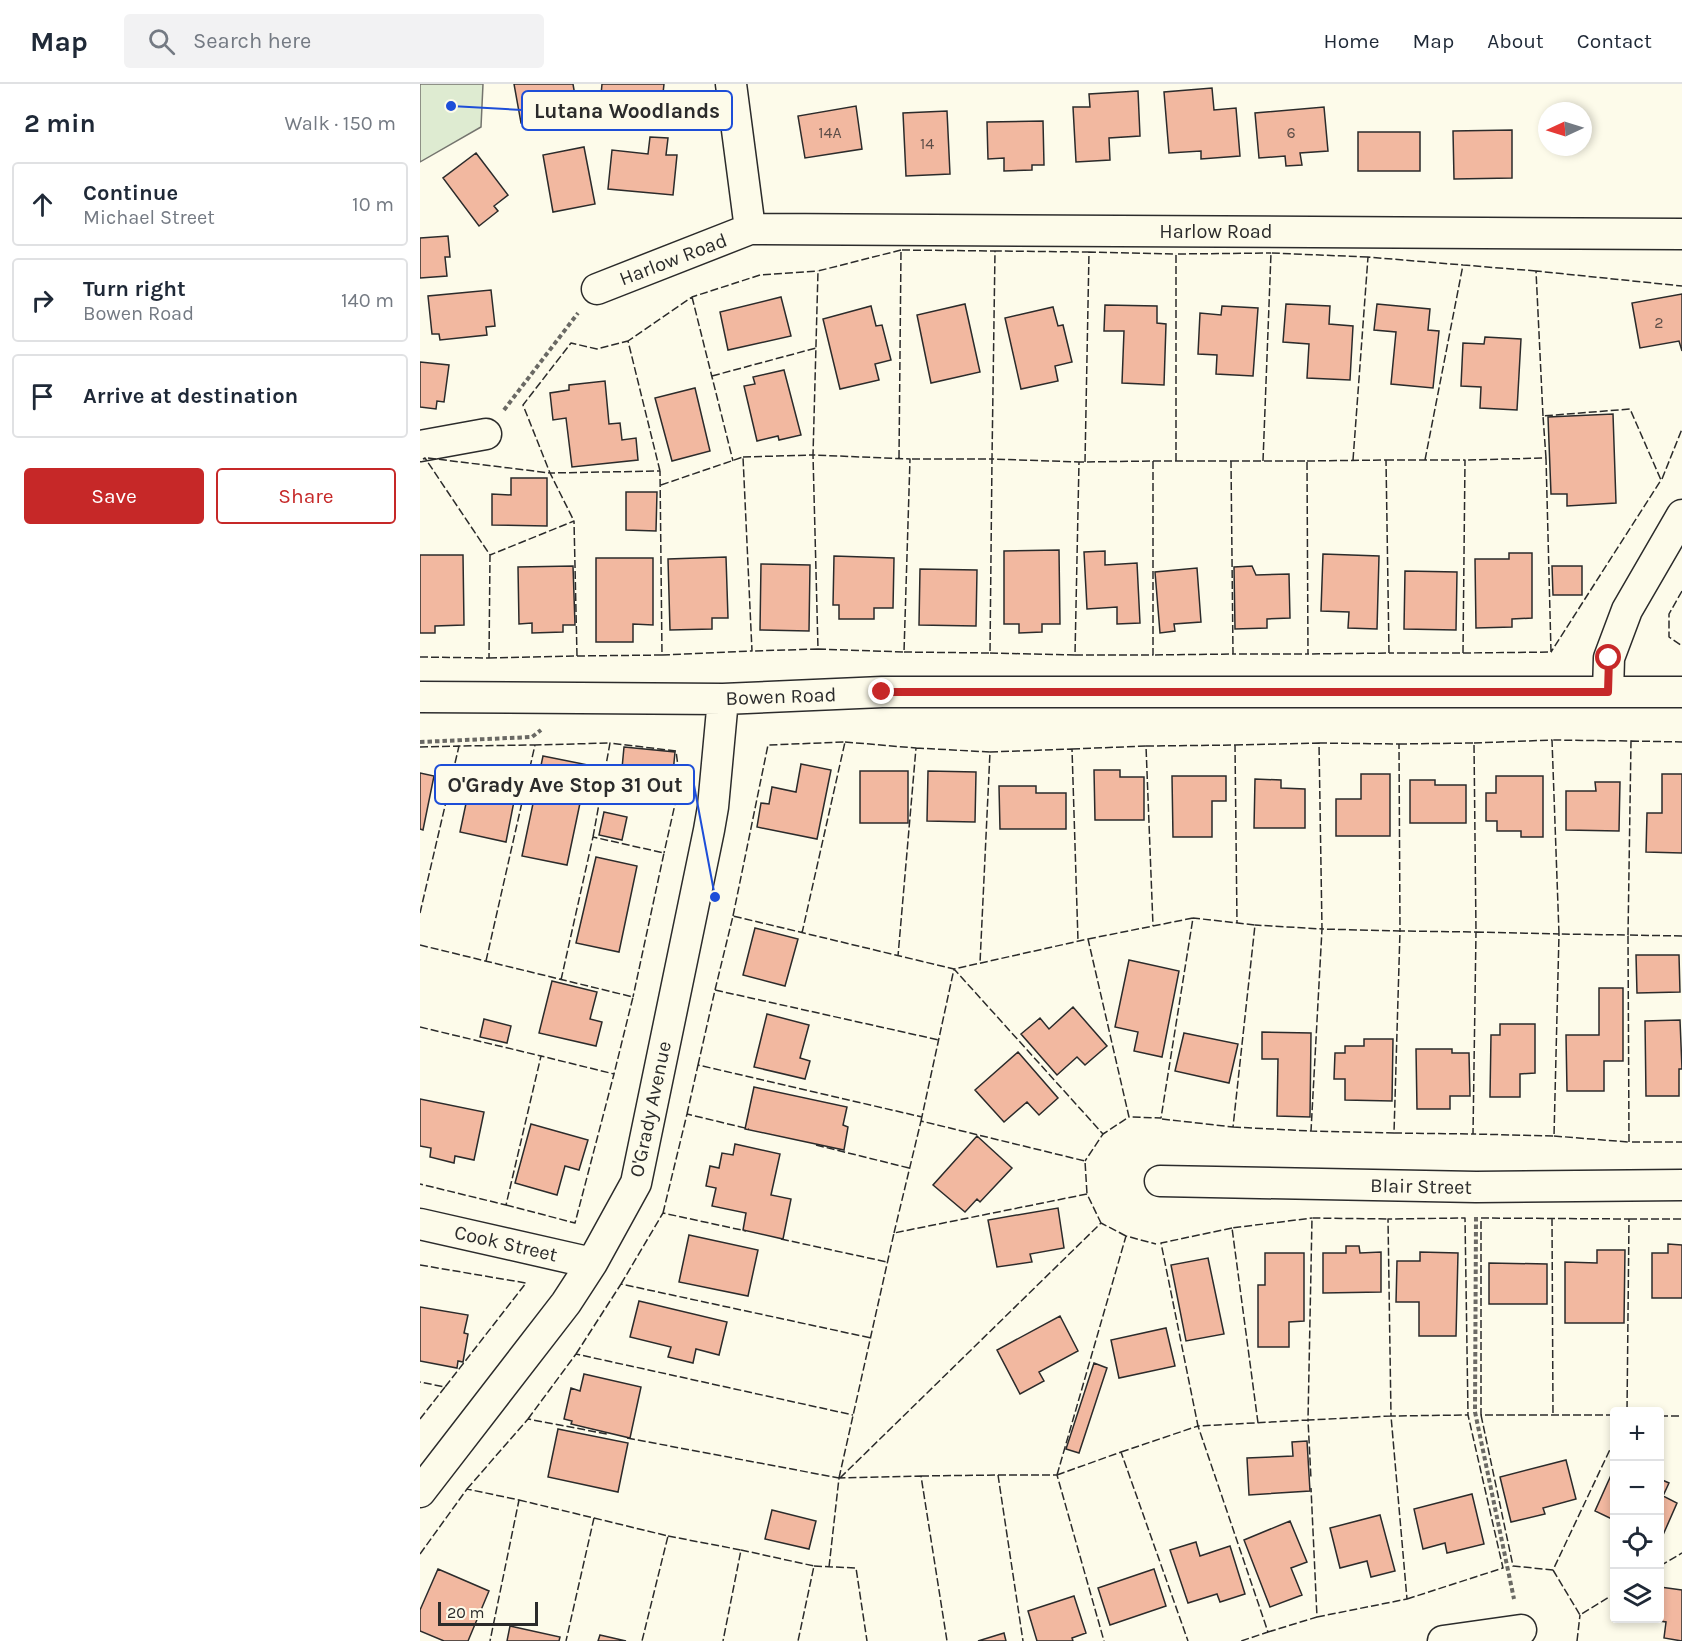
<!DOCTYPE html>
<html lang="en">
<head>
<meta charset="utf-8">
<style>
	body { margin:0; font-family:Karla,sans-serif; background:#f2f2f3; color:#1f2937 }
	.controls { position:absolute; right:18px; bottom:18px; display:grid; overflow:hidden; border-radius:6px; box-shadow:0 3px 9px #0003 }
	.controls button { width:54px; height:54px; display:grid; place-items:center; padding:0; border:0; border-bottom:2px solid #e0e1e3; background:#fff; color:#1f2937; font:30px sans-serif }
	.compass { position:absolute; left:1118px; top:18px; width:54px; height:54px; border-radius:50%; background:#fff; box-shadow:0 3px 9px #0003; rotate:266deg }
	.scale { position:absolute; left:18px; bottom:15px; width:100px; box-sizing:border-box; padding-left:6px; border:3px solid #2b2b2b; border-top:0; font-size:16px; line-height:21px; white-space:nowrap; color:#2b2b2b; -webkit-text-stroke:4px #fdfbea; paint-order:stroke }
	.stop { position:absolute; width:18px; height:18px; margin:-14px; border:4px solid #c62828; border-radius:50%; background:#fff }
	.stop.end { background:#c62828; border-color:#fff; box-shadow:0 2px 6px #0008 }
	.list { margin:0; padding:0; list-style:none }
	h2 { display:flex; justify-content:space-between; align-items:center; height:78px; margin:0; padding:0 24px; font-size:26px }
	h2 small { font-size:20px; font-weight:400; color:#747a83 }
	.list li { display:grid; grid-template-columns:39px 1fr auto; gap:18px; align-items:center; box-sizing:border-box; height:84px; margin:0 12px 12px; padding:0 12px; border:2px solid #e0e1e3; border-radius:6px }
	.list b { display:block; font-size:22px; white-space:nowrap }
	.list p { margin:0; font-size:20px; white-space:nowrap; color:#747a83 }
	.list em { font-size:20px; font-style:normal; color:#747a83 }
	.actions { display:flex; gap:12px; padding:18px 24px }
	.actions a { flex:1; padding:14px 0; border:2px solid #c62828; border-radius:6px; text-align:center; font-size:21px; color:#c62828 }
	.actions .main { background:#c62828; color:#fff }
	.icon { flex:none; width:33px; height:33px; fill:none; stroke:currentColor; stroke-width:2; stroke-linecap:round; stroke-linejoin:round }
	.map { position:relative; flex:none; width:1262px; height:1557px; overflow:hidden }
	header { display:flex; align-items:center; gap:36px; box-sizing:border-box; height:84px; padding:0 30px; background:#fff; border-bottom:2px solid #e0e1e3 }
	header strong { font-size:28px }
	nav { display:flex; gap:33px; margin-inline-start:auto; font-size:21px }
	.search { width:420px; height:54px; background:#f2f2f3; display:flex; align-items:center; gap:15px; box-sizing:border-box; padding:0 21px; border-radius:6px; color:#747a83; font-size:22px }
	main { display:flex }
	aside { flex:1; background:#fff }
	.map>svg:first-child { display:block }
	.green { fill:#deebd1; stroke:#74746e; stroke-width:1.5 }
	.building { fill:#f2b8a0; stroke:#2b2b2b; stroke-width:1.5 }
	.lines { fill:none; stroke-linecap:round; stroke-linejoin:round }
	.minor-casing { stroke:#2b2b2b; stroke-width:33 }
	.path { stroke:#6a6964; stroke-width:4; stroke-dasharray:4.5 3; stroke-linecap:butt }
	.minor { stroke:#fdfbea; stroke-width:30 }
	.fence { stroke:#2b2b2b; stroke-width:1.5; stroke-dasharray:8 3; stroke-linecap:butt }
	.route { stroke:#c62828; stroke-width:8 }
	.labels { text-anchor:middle; stroke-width:4.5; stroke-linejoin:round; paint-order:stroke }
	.number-label { font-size:16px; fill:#5d4e48 }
	.street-label { font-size:20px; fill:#2b2b2b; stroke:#fdfbea }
	.leader { fill:none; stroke:#1d4ed8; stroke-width:2 }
	.callout-dot { fill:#1d4ed8; stroke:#fdfbea; stroke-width:2 }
	.callout { fill:#fdfbea; stroke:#1d4ed8; stroke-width:2 }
	.callout-label { font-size:21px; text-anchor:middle; font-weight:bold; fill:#2b2b2b }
</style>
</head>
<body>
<header>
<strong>Map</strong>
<div class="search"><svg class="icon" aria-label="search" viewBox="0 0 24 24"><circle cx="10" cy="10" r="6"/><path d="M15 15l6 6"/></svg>Search here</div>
<nav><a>Home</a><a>Map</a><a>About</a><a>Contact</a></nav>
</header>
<main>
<aside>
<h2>2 min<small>Walk · 150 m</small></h2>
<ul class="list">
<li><svg class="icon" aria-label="ahead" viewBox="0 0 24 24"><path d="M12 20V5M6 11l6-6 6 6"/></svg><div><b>Continue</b><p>Michael Street</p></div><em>10 m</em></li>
<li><svg class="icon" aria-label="right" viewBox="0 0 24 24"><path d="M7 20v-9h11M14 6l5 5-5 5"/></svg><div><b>Turn right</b><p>Bowen Road</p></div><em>140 m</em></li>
<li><svg class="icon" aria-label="arrive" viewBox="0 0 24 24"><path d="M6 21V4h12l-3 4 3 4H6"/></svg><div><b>Arrive at destination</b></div></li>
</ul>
<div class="actions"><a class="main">Save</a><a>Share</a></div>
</aside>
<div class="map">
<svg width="1262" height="1557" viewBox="0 0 1262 1557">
	<rect width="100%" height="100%" fill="#fdfbea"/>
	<path class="green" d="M0 0H63L61 43 0 78Z"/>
	<path class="building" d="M94 0H153L158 29 101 39Z
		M182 0H244L240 38 179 33Z
		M792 4 794 26 816 24 820 72 781 75V67L749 69 744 8Z
		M718 7 720 52 689 54 690 76 656 78 653 23H670L669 10Z
		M436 22 442 65 385 74 378 32Z
		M904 23 908 67 880 69 882 81 866 82 865 72 839 74 835 29Z
		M527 27 530 90 486 92 483 29Z
		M623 37 624 81H612V86L584 87V74L568 75 567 38Z
		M1092 46V94L1034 95 1033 47Z
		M938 48H1000V87H938Z
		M230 53 248 54 246 71H257L253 111 188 105 192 66 228 70Z
		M164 63 175 120 133 128 123 71Z
		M56 69 88 111 74 122 78 127 59 142 23 94Z
		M28 152 30 173H25L27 192 0 194V154Z
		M71 206 75 242 66 243 67 251 20 256 19 250H12L8 212Z
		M1262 210V267L1259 257 1220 264 1212 219Z
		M361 213 371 252 308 266 300 228Z
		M545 220 560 288 511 299 497 231Z
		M866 220 910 222 909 240 933 242 930 296 887 294 889 260 863 258Z
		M957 220 1010 225 1008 246 1019 247 1013 304 971 300 976 248 954 246Z
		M685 221 737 222V239L746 240 744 301 702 299 704 247H684Z
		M451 222 456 242 462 241 471 276 455 280 459 296 420 305 403 235Z
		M802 222 838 224 833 292 796 290 797 271 778 270 780 229 801 231Z
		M633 223 638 242 643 241 652 278 635 282 638 297 601 305 585 234Z
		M1065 253 1101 255 1097 326 1060 324 1061 303 1041 302 1043 259 1064 260Z
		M0 278 29 281 24 318 17 317 16 325 0 323Z
		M364 286 381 351 359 356 358 352 337 357 324 302 335 300 333 293Z
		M185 297 189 340 200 339 202 356 216 354 218 376 152 383 146 334 133 336 130 309 149 306V301Z
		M275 304 290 367 252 377 235 314Z
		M1193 330 1196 419 1147 422V410H1131L1128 333Z
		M91 394H127V442L72 441V410L91 411Z
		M206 408H237L236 447 206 446Z
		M639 466 640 540H622V548L599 549V540H584V467Z
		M685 467V481L717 479 720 539 697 540V523L667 525 664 468Z
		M1089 469H1112V534L1092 535V543L1056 544 1055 475H1089Z
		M903 470 959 472 957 545 928 544 929 528 901 527Z
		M0 471H43L44 541 15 542V549H0Z
		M414 472 474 474 473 524H454V535H419V521H413Z
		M306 473 308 534H292V545L250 546 248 475Z
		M176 474H233V541L213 540V558H176Z
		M341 480 390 481 389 547 340 546Z
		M153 482 155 541H143V548L112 549V539L99 540 98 483Z
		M832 482 836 491 869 490 870 534 847 535V544L815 545 814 483Z
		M1132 482H1162V511H1133Z
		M777 484 781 538 754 540 755 547 740 549 735 488Z
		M500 485 557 486 556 542 499 541Z
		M985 487 1037 488 1036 546 984 545Z
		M204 663 255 668 252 700 201 695Z
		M123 672 168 681 147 781 102 772Z
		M381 680 411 686 397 755 337 743 341 719 349 720 352 703 376 708Z
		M53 686 76 690 75 697 97 702 86 758 40 748Z
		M674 686H700V693H724V736H675Z
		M440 687H488V739H440Z
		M508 687 556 688 555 738 507 737Z
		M0 689 14 692 3 746 0 745Z
		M941 690H970V752H916V715H941Z
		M1242 690H1262V769L1226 768 1227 729H1242Z
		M752 692H806V717H792V753H753Z
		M1076 692H1123V753H1101V747H1077V737H1066V709H1076Z
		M835 695 861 696V704L885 705V744H834Z
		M990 696H1015V701H1046V739H990Z
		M1175 698H1200L1199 747 1146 746V707H1176Z
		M579 702H616V709H646V745H580Z
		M184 728 207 733 202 756 179 751Z
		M176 773 217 782 199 868 156 859Z
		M335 844 378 855 365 902 323 891Z
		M1216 871H1259L1260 908 1217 909Z
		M709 876 759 887 742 973 714 967 718 948 695 943Z
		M132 897 177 908 170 935 182 938 176 962 119 949Z
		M1179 904H1203V977H1184V1007H1147L1146 951H1179Z
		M653 923 687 962 665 981 657 973 637 991 601 950 620 934 629 945Z
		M347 930 389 941 380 974 390 977 385 995 334 983Z
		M64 935 91 942 87 959 60 953Z
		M1260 936 1262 985H1259V1012H1226L1225 937Z
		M1080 940H1115V989L1100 990V1013H1070L1071 951H1080Z
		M842 948 891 949 890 1033 857 1032 858 975H842Z
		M764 949 818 960 809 999 755 987Z
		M944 955H973L972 1017 925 1016V995H914L915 969H925V962H944Z
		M996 965H1032V969H1049L1050 1012H1030V1025H997Z
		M598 968 638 1014 619 1031 607 1018 584 1038 555 1006Z
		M334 1003 427 1023 423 1041 428 1043 424 1066 325 1045Z
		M0 1015 64 1028 54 1076 35 1072 34 1079 10 1073 11 1064 0 1062Z
		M111 1040 168 1056 159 1086 145 1082 137 1111 95 1099Z
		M557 1052 592 1084 560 1118 557 1115 545 1128 513 1101Z
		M315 1060 360 1070 351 1111 371 1115 363 1155 323 1146 326 1129 292 1122 296 1104 286 1102 290 1082 299 1084 302 1069 313 1071Z
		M638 1124 644 1164 610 1170 612 1178 577 1183 568 1136Z
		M269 1151 338 1166 328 1212 259 1198Z
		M1248 1160 1262 1161V1214H1232V1169H1248Z
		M926 1162H939L940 1169 961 1168V1208L903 1209V1169H926Z
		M1177 1166H1205L1204 1239H1145V1178L1177 1179Z
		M1000 1168 1038 1169 1036 1252H999V1218H976L977 1177H1000Z
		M845 1169H884V1237L869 1238V1263H838V1201H845Z
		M788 1174 804 1250 766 1257 751 1181Z
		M1069 1179 1127 1180V1220H1069Z
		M219 1217 307 1238 299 1271 276 1265 273 1279 248 1273 251 1263 210 1253Z
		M0 1223 48 1231 44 1249 48 1250 43 1278 38 1277 37 1284 0 1277Z
		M640 1232 658 1267 619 1288 624 1297 600 1310 577 1266Z
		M746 1244 755 1282 699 1294 691 1256Z
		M674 1279 687 1284 659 1369 646 1365Z
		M164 1290 221 1303 210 1354 151 1340 152 1337 144 1335 151 1304 160 1307Z
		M138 1345 208 1359 198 1408 128 1393Z
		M887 1357 890 1407 829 1411 827 1374 873 1372 872 1358Z
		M1146 1376 1156 1415 1123 1424 1125 1430 1091 1438 1080 1393Z
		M1192 1389 1194 1390V1436L1175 1427Z
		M1240 1395 1249 1399 1243 1412 1257 1419 1243 1451 1240 1449Z
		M1052 1410 1064 1460 1027 1469 1025 1459 1003 1465 994 1425Z
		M352 1426 396 1437 389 1465 345 1455Z
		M960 1431 975 1487 951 1493 947 1477 920 1484 910 1444Z
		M870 1437 887 1478 871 1484 882 1511 850 1523 824 1456Z
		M776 1458 780 1472 810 1462 825 1510 800 1518 797 1510 768 1519 750 1466Z
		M18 1485 69 1507 48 1557H24L0 1547V1526Z
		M734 1485 746 1522 690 1541 678 1504Z
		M1240 1503 1262 1506V1557L1244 1554 1246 1538 1219 1534H1240Z
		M654 1512 666 1549 652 1554 653 1557H617L608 1527Z
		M90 1542 140 1553 139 1557H87Z
		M584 1549 586 1557H558Z
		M180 1551 206 1557H178Z"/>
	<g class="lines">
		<defs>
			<path id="minor" d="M311 0 330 145
				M177 205 330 145 1262 150
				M0 362 66 350
				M1188 608 1189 574 1207 526 1262 431
				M0 613 303 615 462 608H1262
				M740 1097 1056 1103 1262 1101
				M0 1140 172 1179
				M0 1408 146 1219 172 1179 216 1099 289 746 293 723 303 615
				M1023 1557 1101 1546"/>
		</defs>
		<use href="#minor" class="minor-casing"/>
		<path class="path" d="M84 326 158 229
			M0 658 112 653 121 646
			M1056 1133 1055 1328 1094 1515"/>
		<use href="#minor" class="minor"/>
		<path class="fence" d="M272 213 313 377
			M292 292 396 264
			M1123 332 1116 187 1262 202
			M323 373 393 371 398 565 332 567
			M8 374 130 389 154 437
			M479 374 481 166 575 167
			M1126 374 1123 332 1210 325 1241 396 1131 568
			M933 376 948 173 1043 181
			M966 376H1045L1043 569H969
			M1005 376 1043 181 1116 187
			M733 377H811L813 570 733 571
			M756 377V170L851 169
			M811 377H887L888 570H813
			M843 377 851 169 948 173
			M887 377 966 376 969 569 888 570
			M665 378 669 168 756 170
			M240 387 208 257 272 213 340 191 398 187
			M1242 395 1262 345
			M241 401 323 373 332 567 242 571
			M1262 507 1249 530V553L1262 562
			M398 565 484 568 490 375 393 371 398 187 481 166
			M484 568 570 569 572 375H490
			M570 569 655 571 659 378 572 375 575 167 669 168
			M1043 569 1131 568 1126 374 1045 376
			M655 571H733V377L659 378
			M157 572 242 571 240 387 130 389 103 321 151 259 177 265 208 257
			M0 573 69 574 70 471 5 374 3 375
			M69 574 157 572 154 437 70 471
			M1211 657 1262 658
			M425 658 496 664 478 872
			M899 659 979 660 980 847 1056 848 1053 1050 974 1049
			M1054 659 1132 656 1139 850 1208 851 1211 657 1132 656
			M979 660 1054 659 1056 848 1139 850 1134 1052 1053 1050
			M815 661 899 659 902 845 980 847 974 1049 891 1047
			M726 662 815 661 817 839
			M0 663 39 662
			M496 664 570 668 560 879
			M652 665 726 662 733 842
			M570 668 652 665 658 857
			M173 753 190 659 256 667 260 698 244 769
			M0 829 39 662 115 661
			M313 832 348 661 425 658 382 849
			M1262 852 1208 851 1209 1058H1262
			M668 855 773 834 741 1034 709 1033
			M0 861 213 913 194 990
			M66 877 115 661 190 659
			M141 896 173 753 244 769 213 913
			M295 906 313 832 534 885 668 855 709 1033 683 1050
			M0 943 121 972 86 1121 0 1100
			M278 981 295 906 519 956
			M267 1030 278 981 502 1033
			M742 1035 813 1043 835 841 773 834
			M501 1037 534 885 683 1050 665 1077
			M813 1043 891 1047 902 845 835 841
			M1134 1052 1209 1058
			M396 1061 489 1084
			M86 1121 155 1139 194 990 121 972
			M243 1129 267 1030 329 1045
			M1132 1134 1133 1331
			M1209 1135H1262
			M812 1144 741 1159 778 1342 888 1336 891 1395
			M474 1149 501 1037 665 1077 667 1110
			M361 1155 467 1178
			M0 1181 106 1199 25 1303 0 1298
			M201 1200 243 1129 326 1147
			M156 1270 201 1200 451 1254
			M1061 1331 1093 1482 1133 1486 1194 1357
			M1194 1331H1061V1134L1209 1135 1207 1328
			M1240 1332H1262
			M0 1335 25 1303
			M108 1335 156 1270 433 1331
			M838 1339 812 1144 892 1134
			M207 1354 419 1394
			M701 1368 778 1342 848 1548 821 1557
			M578 1391H637L684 1557
			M637 1391 706 1152 736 1160
			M637 1391 701 1368 768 1557
			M501 1392 578 1391 603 1557
			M419 1394 474 1149 667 1110 681 1139
			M420 1394 681 1139 706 1152
			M47 1405 108 1335 187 1350
			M99 1416 174 1434 146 1557
			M174 1434 248 1452 222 1557
			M248 1452 321 1466 303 1557
			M321 1466 394 1482 378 1557
			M0 1470 47 1405 99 1416 70 1557
			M394 1482 436 1484 447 1557
			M1240 1482 1262 1469
			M409 1483 419 1394 501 1392 527 1557
			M1133 1486 1160 1531 1194 1510
			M987 1515 1083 1484 1048 1331 971 1332 968 1135 1045 1134 1048 1331
			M897 1533 987 1515 971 1332 888 1336 892 1134 968 1135
			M848 1548 897 1533 891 1404
			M1157 1557 1160 1531"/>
	</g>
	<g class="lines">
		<path class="route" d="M462 608H1188L1189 574"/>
	</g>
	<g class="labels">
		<g class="number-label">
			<text x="410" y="54">14A</text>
			<text x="871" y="54">6</text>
			<text x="507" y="65">14</text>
			<text x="1239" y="244">2</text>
		</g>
		<g class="street-label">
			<text x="796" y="154">Harlow Road</text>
			<text transform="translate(253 175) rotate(-21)" y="7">Harlow Road</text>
			<text transform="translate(361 612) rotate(-2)" y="7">Bowen Road</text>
			<text transform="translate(230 1025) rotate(-78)" y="7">O'Grady Avenue</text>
			<text transform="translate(1001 1102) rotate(1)" y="7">Blair Street</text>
			<text transform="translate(86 1159) rotate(13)" y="7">Cook Street</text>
		</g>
	</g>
	<path class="leader" d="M31 22L102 26M295 813L274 701"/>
	<g class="callout-dot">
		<circle cx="31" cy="22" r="6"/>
		<circle cx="295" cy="813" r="6"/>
	</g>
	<g class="callout">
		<rect x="102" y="7" width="210" height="39" rx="6"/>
		<rect x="15" y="681" width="259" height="39" rx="6"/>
	</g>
	<g class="callout-label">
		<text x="207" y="34">Lutana Woodlands</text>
		<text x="145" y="708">O'Grady Ave Stop 31 Out</text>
	</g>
</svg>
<div class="controls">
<button>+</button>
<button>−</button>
<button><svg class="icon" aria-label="locate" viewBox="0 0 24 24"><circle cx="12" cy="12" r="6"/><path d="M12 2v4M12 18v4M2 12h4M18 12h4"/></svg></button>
<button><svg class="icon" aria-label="layers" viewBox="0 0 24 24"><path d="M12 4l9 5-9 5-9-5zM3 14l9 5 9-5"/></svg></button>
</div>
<svg class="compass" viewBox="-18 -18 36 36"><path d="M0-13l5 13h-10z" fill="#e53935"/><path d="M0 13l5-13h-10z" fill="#747a83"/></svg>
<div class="scale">20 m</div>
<div class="stop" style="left:1189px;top:574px"></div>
<div class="stop end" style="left:462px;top:608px"></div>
</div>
</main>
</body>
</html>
